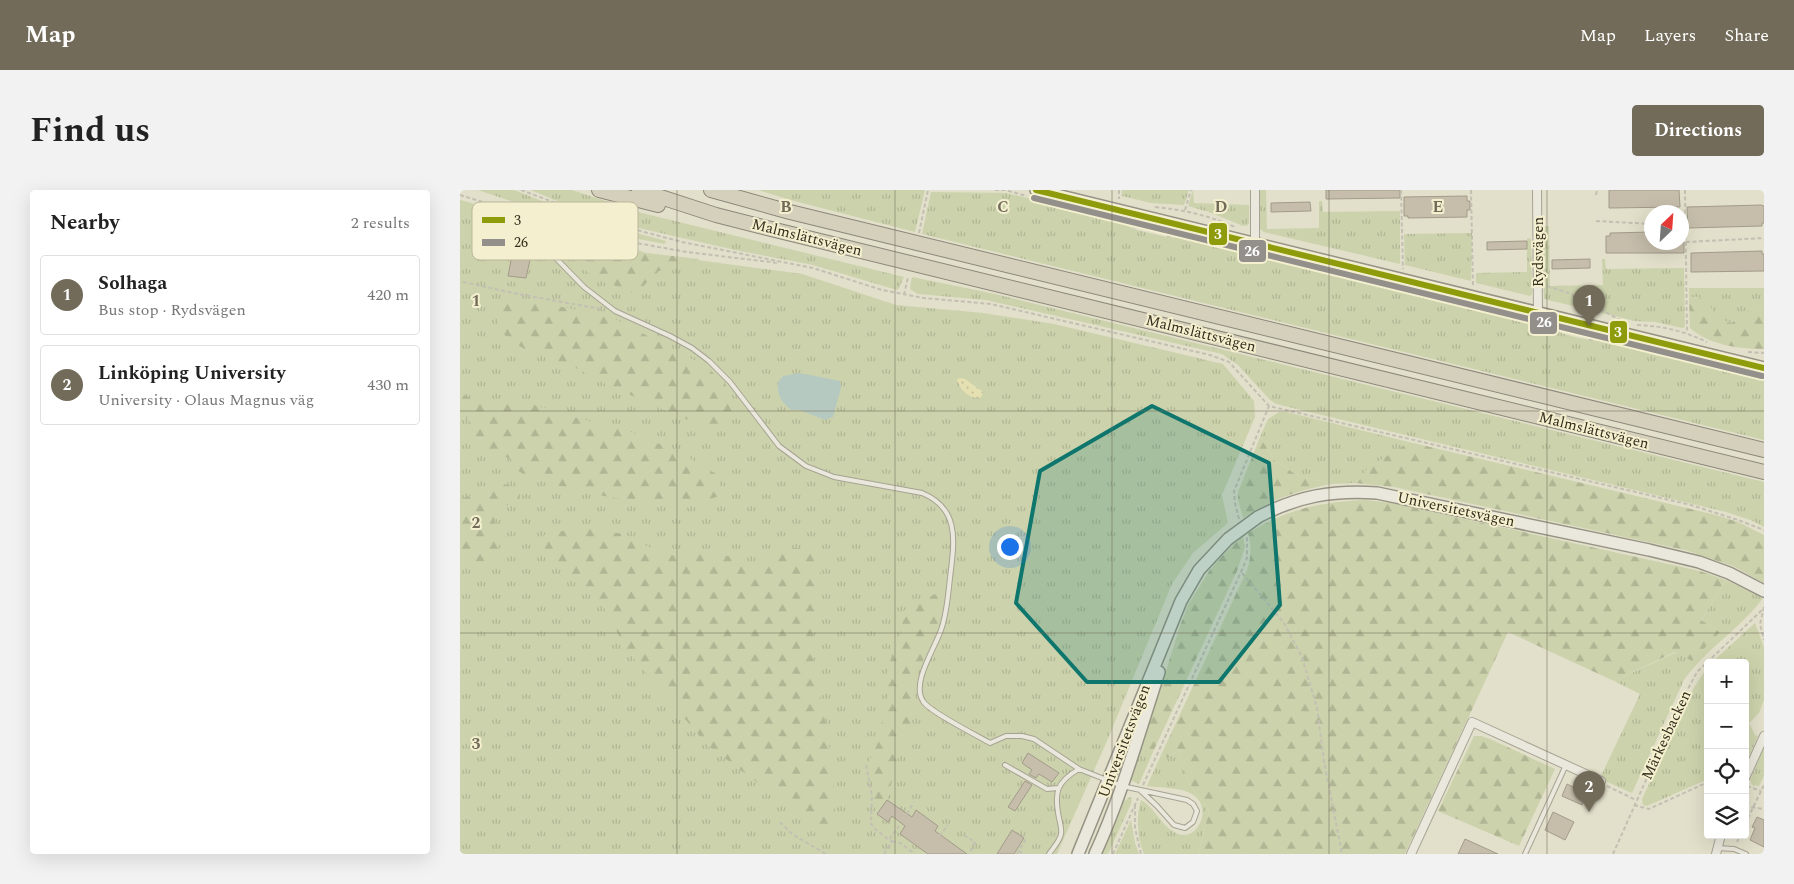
<!DOCTYPE html>
<html lang="en">
<head>
<meta charset="utf-8">
<style>
	body { margin:0; font-family:Spectral,serif; background:#f2f2f2; color:#222 }
	.controls { position:absolute; right:15px; bottom:15px; display:grid; overflow:hidden; border-radius:5px; box-shadow:0 5px 20px #0002 }
	.controls button { width:45px; height:45px; display:grid; place-items:center; padding:0; border:0; border-bottom:1px solid #e0e0e0; background:#fff; color:#222; font:25px sans-serif }
	.compass { position:absolute; left:1184px; top:15px; width:45px; height:45px; border-radius:50%; background:#fff; box-shadow:0 5px 20px #0002; rotate:25deg }
	.you { position:absolute; left:549px; top:356px; width:18px; height:18px; margin:-12px; border:4px solid #fff; border-radius:50%; background:#1a73e8; box-shadow:0 0 0 8px #1a73e833 }
	.badge { display:grid; place-items:center; width:32px; height:32px; border-radius:50%; background:#726b5a; color:#fff; font-size:16px; font-weight:700 }
	.pin { position:absolute; translate:-50% -41px; filter:drop-shadow(0 1px 2px #0008) }
	.pin::after { content:''; position:absolute; top:26px; width:18px; height:15px; background:inherit; clip-path:polygon(0 0,100% 0,50% 100%) }
	.list { margin:0; padding:0; list-style:none }
	h2 { display:flex; justify-content:space-between; align-items:center; height:65px; margin:0; padding:0 20px; font-size:21px }
	h2 small { font-size:16px; font-weight:400; color:#767676 }
	.list li { display:grid; grid-template-columns:32px 1fr auto; gap:15px; align-items:center; box-sizing:border-box; height:80px; margin:0 10px 10px; padding:0 10px; border:1px solid #e0e0e0; border-radius:5px }
	.list b { display:block; font-size:19px; white-space:nowrap }
	.list p { margin:0; font-size:16px; white-space:nowrap; color:#767676 }
	.list em { font-size:16px; font-style:normal; color:#767676 }
	.icon { flex:none; width:28px; height:28px; fill:none; stroke:currentColor; stroke-width:2; stroke-linecap:round; stroke-linejoin:round }
	.map { position:relative; flex:none; width:1304px; height:664px; overflow:hidden; border-radius:5px }
	header { display:flex; align-items:center; gap:30px; box-sizing:border-box; height:70px; padding:0 25px; background:#726b5a; color:#fff }
	header strong { font-size:24px }
	nav { display:flex; gap:28px; margin-inline-start:auto; font-size:18px }
	.intro { display:flex; align-items:center; justify-content:space-between; box-sizing:border-box; height:120px; padding:0 30px }
	h1 { margin:0; font-size:35px }
	.button { padding:12px 22px; border-radius:5px; background:#726b5a; color:#fff; font-size:18px; font-weight:700 }
	main { display:flex; gap:30px; padding:0 30px }
	aside { flex:1; background:#fff; border-radius:5px; box-shadow:0 5px 20px #0002 }
	.map>svg:first-child { display:block }
	.grass { fill:url(#grass-tufts) }
	.forest { fill:url(#forest-firs) }
	.sand { fill:url(#sand-dots) }
	.water { fill:#b6c9c0 }
	.building { fill:#c6bdab; stroke:#a29b8a }
	.lines { fill:none; stroke-linecap:round; stroke-linejoin:round }
	.lane-casing { stroke:#a7a394; stroke-width:6 }
	.street-casing { stroke:#a7a394; stroke-width:10 }
	.secondary-casing { stroke:#979384; stroke-width:14 }
	.highway-casing { stroke:#8c887a; stroke-width:16 }
	.path { stroke:#c3c0b3; stroke-width:2; stroke-dasharray:4 2.5; stroke-linecap:butt }
	.lane { stroke:#eae8dc; stroke-width:4 }
	.street { stroke:#eae8dc; stroke-width:8 }
	.secondary { stroke:#eae8dc; stroke-width:11 }
	.highway { stroke:#d5d0bb; stroke-width:14 }
	.secondary-bridge-casing { stroke:#979384; stroke-width:14; stroke-linecap:butt }
	.secondary-bridge { stroke:#eae8dc; stroke-width:11 }
	.bus-1-casing { stroke:#f4f0cf; stroke-width:10 }
	.bus-2-casing { stroke:#f4f0cf; stroke-width:10 }
	.bus-1 { stroke:#8e9c0c; stroke-width:6 }
	.bus-2 { stroke:#93908b; stroke-width:6 }
	.marked { fill:#0f766e; fill-opacity:0.2; stroke:#0f766e; stroke-width:4; stroke-linejoin:round }
	.grid { fill:none; stroke:#726b5a; stroke-width:1; stroke-opacity:0.55 }
	.labels { text-anchor:middle; stroke-width:4; stroke-linejoin:round; paint-order:stroke }
	.street-label { font-size:15px; fill:#352c1d; stroke:#f4f0cf }
	.key { fill:#f4f0cf; stroke:#bbb59a; stroke-width:1 }
	.key-label { font-size:14px; fill:#352c1d }
	.grid-label { font-size:16px; text-anchor:middle; font-weight:bold; fill:#726b5a; stroke:#f4f0cf; stroke-width:4; stroke-linejoin:round; paint-order:stroke }
	.line-badge { stroke:#f4f0cf; stroke-width:2 }
	.badge-label { font-size:14px; text-anchor:middle; font-weight:bold; fill:#fff }
</style>
</head>
<body>
<header>
<strong>Map</strong>
<nav><a>Map</a><a>Layers</a><a>Share</a></nav>
</header>
<div class="intro"><h1>Find us</h1><a class="button">Directions</a></div>
<main>
<aside>
<h2>Nearby<small>2 results</small></h2>
<ul class="list">
<li><span class="badge">1</span><div><b>Solhaga</b><p>Bus stop · Rydsvägen</p></div><em>420 m</em></li>
<li><span class="badge">2</span><div><b>Linköping University</b><p>University · Olaus Magnus väg</p></div><em>430 m</em></li>
</ul>
</aside>
<div class="map">
<svg width="1304" height="664" viewBox="0 0 1304 664">
	<defs>
		<pattern id="grass-tufts" width="24" height="20" patternUnits="userSpaceOnUse" patternTransform="scale(1.25)"><rect width="24" height="20" fill="#ccd3ac"/><path d="M3 7l-1-3M5 7V3M7 7l1-3M15 17l-1-3M17 17v-4M19 17l1-3" fill="none" stroke="#b0b594"/></pattern>
		<pattern id="forest-firs" width="22" height="20" patternUnits="userSpaceOnUse" patternTransform="scale(1.25)"><rect width="22" height="20" fill="#ccd3ac"/><path d="M5 1l3.5 6h-7zM16 11l3.5 6h-7z" fill="#b0b594"/></pattern>
		<pattern id="sand-dots" width="8" height="8" patternUnits="userSpaceOnUse" patternTransform="scale(1.25)"><rect width="8" height="8" fill="#e5e0b1"/><path d="M2 2h.1M6 6h.1" fill="none" stroke="#c5c098" stroke-width="1.8" stroke-linecap="round"/></pattern>
	</defs>
	<rect width="100%" height="100%" fill="#e2dfca"/>
	<path class="grass" d="M18 0H54L135 32 206 51 205 54 120 38 119 34Z
		M71 0H112L182 23 444 87 439 98 437 100 353 75 275 60 170 36 97 11Z
		M298 0H465L455 42 334 11Z
		M662 0H729L724 15 691 13 662 6Z
		M733 0 734 13 789 15V32L788 35 783 36 749 22 728 16Z
		M800 0H806L807 39 859 38V11H862L863 22 940 21V74L804 42 800 39Z
		M471 2 546 3 644 26 677 40 707 47 733 49 778 60 779 57 1051 123V127C1085 135 1111 151 1147 151L1280 183 1304 185V250L462 44Z
		M0 10 93 35 186 63 342 84 436 115 523 123 594 134 763 174 794 211 795 227 762 305 768 333 733 363 712 394 647 551 597 664H0Z
		M1085 36H1089L1090 96 1143 95 1142 69H1145L1146 79 1224 78 1225 137 1222 138 1195 132 1175 131 1084 109 1082 42Z
		M1012 43 1011 91 945 75 944 44Z
		M1067 48 1071 49 1072 104 1070 106 1016 93V83L1067 82Z
		M452 87 535 104 1304 292V337L1293 331 1266 322 816 214 810 210 778 175 762 164 526 110 458 104 451 100 450 97Z
		M1229 98H1304V116C1289 116 1283 130 1270 133 1266 132 1261 130 1258 128 1247 117 1248 104 1229 108Z
		M819 222H827L949 252 909 278 895 293 871 294 837 285 815 271 800 247 808 229Z
		M1266 390 1303 408C1280 439 1246 459 1224 490L1172 603 1145 591 1141 586 1180 504 1154 491 1260 442 1241 430Z
		M1295 433 1304 457V510L1299 523 1289 533 1295 545 1298 546 1285 575V473H1251Z
		M1248 476V589L1187 616 1183 615 1182 609 1233 499Z
		M682 557 693 562 679 594 670 590Z
		M1304 558V586L1299 596 1292 595 1290 590Z
		M719 559 725 586 734 601 743 611 749 622 738 664H684C677 647 676 628 681 610 695 618 700 634 714 642 738 656 754 616 732 604 720 597 700 598 687 596L701 565 708 568Z
		M670 607H672L671 614 648 664H641L661 613Z
		M671 630 675 653 679 664H655Z"/>
	<path class="forest" d="M93 35 186 63 239 69 199 81 175 104 134 87 115 72 120 63 106 60 85 43Z
		M1239 107 1246 111 1259 128 1270 133C1283 129 1288 115 1304 116V159C1279 159 1249 155 1230 138L1229 108Z
		M46 109 75 112 118 120 157 130 245 176 264 192 274 211 271 228 259 240 223 228 179 209 142 192 116 178 61 157 39 141 36 119Z
		M0 204 27 213 50 207 106 225 174 243 219 262 258 285 260 306C211 321 152 309 104 297 88 293 71 290 57 280 53 278 51 272 49 268L27 262 12 250 9 230 0 223Z
		M800 247 815 271 837 285 871 294C835 301 814 309 783 328L778 310V302Z
		M949 252 1256 325 1278 332 1304 345V393L1273 376 1225 360 934 297 895 293 908 278Z
		M39 293 48 295 60 303 59 316 41 315 33 322 39 353 37 371H0V309L16 304Z
		M904 310 932 313 1240 381 1266 390 1241 430 1260 442 1232 471 1215 462 1154 491 1048 442 945 664H738L749 622 743 611 734 601 725 586 719 559 708 568 701 565 787 380C791 367 792 357 788 343 826 320 859 312 904 310Z
		M133 339 163 344 203 364 228 367 255 361 283 372H300L320 358H347L359 369 361 386 352 457 369 554 375 604V642L368 645 353 627 333 619 247 555 165 458 147 421 128 402 105 377 94 372 82 354 84 345 102 341Z
		M783 346 785 357 777 381 693 562 682 557 720 436 728 415 749 381 762 366Z
		M483 400 486 407 480 434 453 493 457 516 430 589 432 591 427 609 416 623 413 598 408 574 421 546V536L427 510V481L436 452 444 437 438 425 449 417Z
		M1014 546H1021L1030 549 1095 579 1059 656 978 621Z"/>
	<path class="sand" d="M500 188 505 189 522 201 523 204 520 208C509 209 499 199 497 189Z"/>
	<path class="water" d="M340 183 380 191 381 198 373 227 365 230 340 220H331C321 211 317 206 318 192L323 186Z"/>
	<path class="building" d="M866 0H940V8L866 9Z
		M1149 0H1219L1220 17 1149 18Z
		M1007 6V11H1010V20H1007V27L948 28V26H944V7Z
		M850 12 851 21 811 22V13Z
		M1301 15 1304 16V33H1302V36L1228 38 1227 17Z
		M1192 42V52H1224V63H1146V46H1150V43Z
		M56 45 66 47V49L70 50 68 60 72 61 66 88 48 86Z
		M1067 51V59L1027 60V52Z
		M1302 61V64H1304V81L1231 82V63Z
		M1130 69V78L1092 79V70Z
		M568 563 599 583 592 592 579 584 576 588 569 584 572 580 562 573Z
		M565 591 572 595 555 621 548 617Z
		M1107 594 1127 604 1122 615 1102 606Z
		M427 610 452 627 456 620 478 636 475 641 507 664H468L440 644 445 636 432 626 428 632 417 624Z
		M1093 622 1114 632 1105 650 1085 640Z
		M1297 627 1304 630V657L1290 650 1295 638 1292 637Z
		M552 640 564 648 554 664H537Z
		M1005 649 1038 664H998Z"/>
	<g class="lines">
		<defs>
			<path id="lane" d="M88 60 124 97 155 121 210 146 232 158 249 171 270 192 319 256 346 276 374 287 462 303C501 319 494 353 490 388 488 405 487 423 481 440 475 458 451 493 463 511 468 521 518 546 530 553L546 546H562L574 549 619 579 662 596 727 610 733 614 737 621 733 632 725 638 714 635 697 616 681 601
				M545 575 587 599 598 598
				M1257 658 1274 659 1286 664
				M589 664C593 658 600 651 601 644 602 639 600 633 599 628 594 603 596 592 619 579
				M1065 664 1106 575"/>
			<path id="street" d="M795 0V54
				M1077 0 1078 123
				M1285 588 1304 546
				M951 664 1012 532 1141 591
				M1256 664 1261 645"/>
			<path id="secondary" d="M576 0 1304 178
				M798 327C838 306 872 300 917 303L1189 360 1239 372 1269 383 1304 401
				M618 664 721 411 739 380 768 349
				M635 664C662 605 679 543 699 482"/>
			<path id="highway" d="M139 0 198 15
				M179 0 256 25 307 38 1304 282
				M251 0 330 22 1304 260"/>
		</defs>
		<use href="#lane" class="lane-casing"/>
		<use href="#street" class="street-casing"/>
		<use href="#secondary" class="secondary-casing"/>
		<use href="#highway" class="highway-casing"/>
		<path class="path" d="M61 0 109 18 173 39 222 52 353 78 422 100 464 108 531 114 750 165 769 172 809 216 1231 315 1278 330 1304 340
			M535 0H545L567 6
			M659 0V9
			M941 0 943 79
			M1011 0 1013 97
			M1225 0 1227 143
			M0 5 52 21 84 56
			M1136 5 1137 0
			M695 17C725 20 747 25 775 37
			M725 20 731 0
			M52 21 154 49 227 62 318 73
			M1136 31 1192 34
			M667 34 677 38
			M459 43 468 0
			M707 46 720 47
			M1226 52 1304 48
			M3 92 58 104 141 119
			M1087 96 1112 104 1162 131
			M444 105 448 87
			M1177 135C1203 136 1224 141 1247 152
			M1087 137 1100 142
			M1129 150 1140 149
			M1288 162 1304 163
			M779 329 775 313 774 301 809 216
			M782 383 824 433 842 467 857 518 864 571 882 664
			M1304 417 1300 434 1304 450
			M406 575 412 606 411 634 415 639 429 650
			M683 595 781 382 787 368V347
			M1147 596 1176 610
			M1287 596 1301 601
			M675 615V638L681 664
			M1174 615 1189 619 1248 592
			M1285 616 1304 619
			M447 624 454 612
			M320 632 332 644 366 664
			M1285 634 1304 595
			M504 645 515 652 509 664
			M479 646 488 635
			M432 651 440 653 455 664
			M1277 652 1280 645
			M559 661 564 664
			M424 664 432 651 429 650 439 636
			M557 664 566 649
			M653 664 678 608
			M1153 664 1219 516 1237 482 1303 419"/>
		<use href="#lane" class="lane"/>
		<use href="#street" class="street"/>
		<use href="#secondary" class="secondary"/>
		<use href="#highway" class="highway"/>
		<defs>
			<path id="secondary-bridge" d="M768 349 798 327"/>
		</defs>
		<use href="#secondary-bridge" class="secondary-bridge-casing"/>
		<use href="#secondary-bridge" class="secondary-bridge"/>
		<defs>
			<path id="bus-1" d="M576 0 1304 178"/>
			<path id="bus-2" d="M574 8 1302 186"/>
		</defs>
		<use href="#bus-1" class="bus-1-casing"/>
		<use href="#bus-2" class="bus-2-casing"/>
		<use href="#bus-1" class="bus-1"/>
		<use href="#bus-2" class="bus-2"/>
	</g>
	<path class="marked" d="M692 216 809 273 820 415 759 492H627L556 413 580 281Z"/>
	<path class="grid" d="M217 0V664M435 0V664M652 0V664M869 0V664M1087 0V664M0 221H1304M0 443H1304"/>
	<g class="labels">
		<g class="street-label">
			<text transform="translate(347 47) rotate(14)" y="5">Malmslättsvägen</text>
			<text transform="translate(1078 62) rotate(-90)" y="5">Rydsvägen</text>
			<text transform="translate(741 143) rotate(14)" y="5">Malmslättsvägen</text>
			<text transform="translate(1134 240) rotate(14)" y="5">Malmslättsvägen</text>
			<text transform="translate(996 319) rotate(12)" y="5">Universitetsvägen</text>
			<text transform="translate(1206 545) rotate(-65)" y="5">Märkesbacken</text>
			<text transform="translate(664 551) rotate(-69)" y="5">Universitetsvägen</text>
		</g>
	</g>
	<rect x="12" y="12" width="166" height="58" rx="8" class="key"/>
	<rect x="22" y="27" width="23" height="6" fill="#8e9c0c"/>
	<rect x="22" y="49" width="23" height="7" fill="#93908b"/>
	<g class="key-label">
		<text x="54" y="35">3</text>
		<text x="54" y="57">26</text>
	</g>
	<g class="grid-label">
		<text x="326" y="22">B</text>
		<text x="543" y="22">C</text>
		<text x="761" y="22">D</text>
		<text x="978" y="22">E</text>
		<text x="16" y="116">1</text>
		<text x="16" y="338">2</text>
		<text x="16" y="559">3</text>
	</g>
	<g class="line-badge">
		<rect x="748" y="32" width="20" height="24" rx="5" fill="#8e9c0c"/>
		<rect x="778" y="49" width="29" height="24" rx="5" fill="#93908b"/>
		<rect x="1069" y="121" width="29" height="24" rx="5" fill="#93908b"/>
		<rect x="1149" y="130" width="19" height="24" rx="5" fill="#8e9c0c"/>
	</g>
	<g class="badge-label">
		<text x="758" y="49">3</text>
		<text x="792" y="66">26</text>
		<text x="1084" y="137">26</text>
		<text x="1158" y="147">3</text>
	</g>
</svg>
<div class="controls">
<button>+</button>
<button>−</button>
<button><svg class="icon" aria-label="locate" viewBox="0 0 24 24"><circle cx="12" cy="12" r="6"/><path d="M12 2v4M12 18v4M2 12h4M18 12h4"/></svg></button>
<button><svg class="icon" aria-label="layers" viewBox="0 0 24 24"><path d="M12 4l9 5-9 5-9-5zM3 14l9 5 9-5"/></svg></button>
</div>
<svg class="compass" viewBox="-18 -18 36 36"><path d="M0-13l5 13h-10z" fill="#e53935"/><path d="M0 13l5-13h-10z" fill="#767676"/></svg>
<div class="you"></div>
<div class="pin badge" style="left:1129px;top:136px">1</div>
<div class="pin badge" style="left:1129px;top:622px">2</div>
</div>
</main>
</body>
</html>
